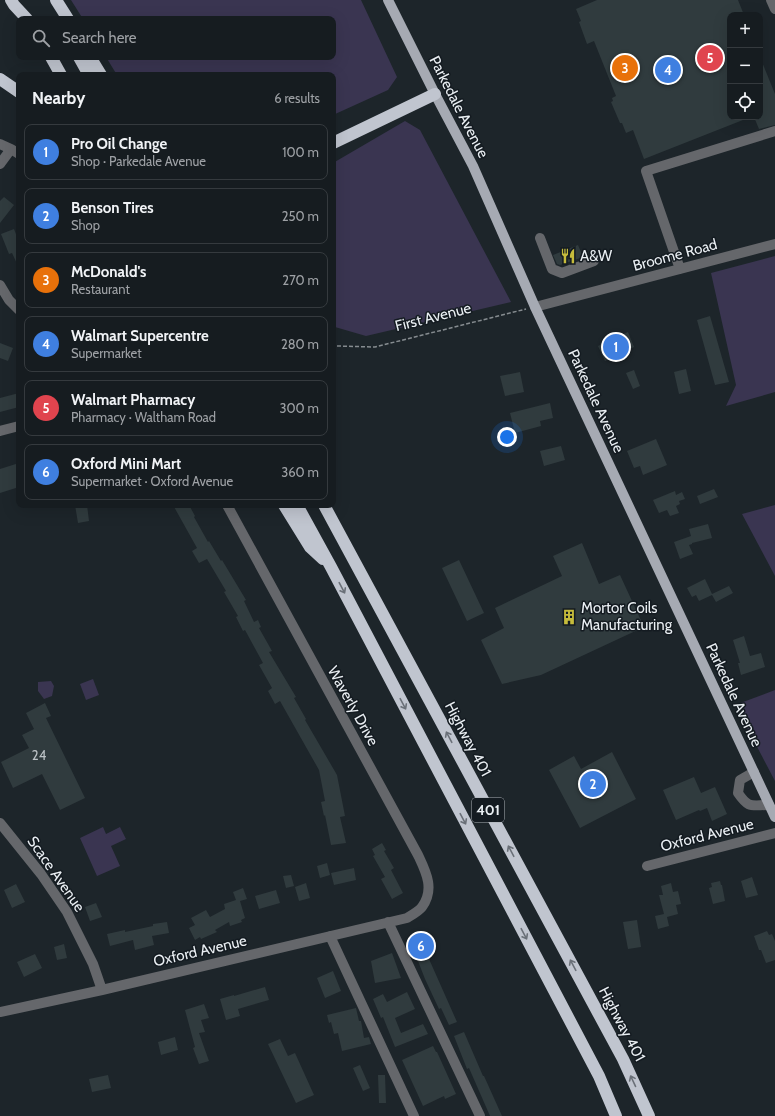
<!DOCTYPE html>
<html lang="en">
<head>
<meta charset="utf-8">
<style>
	body { margin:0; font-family:Cabin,sans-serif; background:#1f2529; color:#f1f3f6 }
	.controls { position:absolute; right:12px; top:12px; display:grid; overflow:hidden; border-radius:8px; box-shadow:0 4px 16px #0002 }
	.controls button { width:36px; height:36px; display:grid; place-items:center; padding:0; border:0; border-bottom:1px solid #353a3e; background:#161c20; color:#f1f3f6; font:20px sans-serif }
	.you { position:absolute; left:507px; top:437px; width:14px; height:14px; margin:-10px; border:3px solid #fff; border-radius:50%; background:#1a73e8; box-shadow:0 0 0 6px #1a73e833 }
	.badge { display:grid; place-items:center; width:26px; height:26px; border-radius:50%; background:#c6bc3c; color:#fff; font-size:13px; font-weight:700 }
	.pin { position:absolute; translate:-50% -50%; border:2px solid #fff; box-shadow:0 1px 4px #0006 }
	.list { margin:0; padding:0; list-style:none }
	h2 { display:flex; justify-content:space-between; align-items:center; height:52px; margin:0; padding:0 16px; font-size:17px }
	h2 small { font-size:13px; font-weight:400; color:#9ea1a5 }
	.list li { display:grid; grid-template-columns:26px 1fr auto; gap:12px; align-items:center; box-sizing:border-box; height:56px; margin:0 8px 8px; padding:0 8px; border:1px solid #353a3e; border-radius:8px }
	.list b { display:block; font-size:15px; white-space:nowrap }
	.list p { margin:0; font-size:13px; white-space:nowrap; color:#9ea1a5 }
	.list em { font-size:13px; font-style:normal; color:#9ea1a5 }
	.icon { flex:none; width:22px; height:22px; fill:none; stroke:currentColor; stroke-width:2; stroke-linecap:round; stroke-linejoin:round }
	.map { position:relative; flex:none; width:775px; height:1116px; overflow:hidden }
	.search { position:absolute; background:#161c20; box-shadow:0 4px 16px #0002; left:16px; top:16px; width:320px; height:44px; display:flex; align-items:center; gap:10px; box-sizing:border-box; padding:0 14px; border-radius:8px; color:#9ea1a5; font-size:15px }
	.panel { position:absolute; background:#161c20; box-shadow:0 4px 16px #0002; left:16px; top:72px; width:320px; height:436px; border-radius:8px }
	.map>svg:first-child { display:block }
	.green { fill:#3a3551 }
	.building { fill:#303b3e }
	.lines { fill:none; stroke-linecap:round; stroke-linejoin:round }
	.path { stroke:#868c90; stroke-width:1.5; stroke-dasharray:4 2; stroke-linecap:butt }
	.minor { stroke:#65676b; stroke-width:10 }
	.major { stroke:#a6aab3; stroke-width:10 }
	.highway { stroke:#c0c5cf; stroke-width:12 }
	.oneway { stroke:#6a7078 }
	.labels { text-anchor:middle; stroke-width:3; stroke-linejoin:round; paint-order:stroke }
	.number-label { font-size:13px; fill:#bcc2c6 }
	.shield { fill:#141b21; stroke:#aaafb4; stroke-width:1 }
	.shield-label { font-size:14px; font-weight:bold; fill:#eaeff3 }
	.street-label { font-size:15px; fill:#eaeff3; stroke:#141b21 }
	.poi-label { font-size:15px; fill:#eaeff3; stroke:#141b21; text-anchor:start }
</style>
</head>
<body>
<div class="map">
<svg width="775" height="1116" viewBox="0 0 775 1116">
	<rect width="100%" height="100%" fill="#1d252a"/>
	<path class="green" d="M71 0H361L397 77 388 90 333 115V75H117L106 57H333V19H83Z
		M405 121 420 130 511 302 366 336 335 327H333V163Z
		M775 256V392L726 406 736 385 711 273Z
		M775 505V576L742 514Z
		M93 679 99 695 86 700 80 684Z
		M51 681 54 686 52 696 44 699 38 691V682Z
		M775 690V781L735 705Z
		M103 827 106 834 120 827 126 839 111 846 120 866 97 876 80 838Z"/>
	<path class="building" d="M597 0H738L744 15H730V117L748 118 644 159 633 130 626 133 622 123H620L611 102 613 101 612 98 616 96 594 41 587 44 579 22 581 21 576 9Z
		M760 57 775 94V125L759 129 754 117H760Z
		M4 197 14 205 0 223V201Z
		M14 229 19 242V268L12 253 9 254 1 234Z
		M578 245 583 257 560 265 557 264 553 255Z
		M710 316 729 382 715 385 697 320Z
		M628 332 634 347 605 361 598 346Z
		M0 343 13 348 8 361 0 358Z
		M686 369 691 391 679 394 674 372Z
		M634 370 640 386 633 389 626 373Z
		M520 372 524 392 505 396 500 376Z
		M19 393V407L0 412V398Z
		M550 403 553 418 540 421 541 426 515 433 510 413Z
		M656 439 667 465 643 475 640 466 634 468 627 451Z
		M561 446 565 460 544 466 540 451Z
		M19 463V487L0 493V469Z
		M714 489 718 497 700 504 697 496Z
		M675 491 676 495 682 492 685 499 679 501 680 504 676 506 679 513 670 516 667 510 659 513 653 500Z
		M75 505H87L89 521 78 523Z
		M173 505H189L195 516 194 517 208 542 209 541 221 561 222 560 246 600 244 601 254 622 258 620 261 627 259 628 272 651 269 652 296 697 294 698 306 719 305 720 337 775 345 816 340 817 346 843 331 845 325 815 324 816 321 802 325 801 319 770 280 701 275 704 268 691 272 688 259 665 263 663 245 630 243 631 236 617 238 616 224 592 226 591 207 559 199 563 192 551 197 548Z
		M708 524 712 538 692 543V544L689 545 693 554 680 559 674 542 691 536 689 529Z
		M582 543 599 584 620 575 644 627 541 675 502 684 481 640 504 628 495 608 562 576 553 556Z
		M459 560 484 613 467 621 442 568Z
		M705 579 712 594 729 586 733 593 716 602 712 595 699 601 696 595 692 597 687 588Z
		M744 636 750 656 761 653 765 667 741 675 738 663H740L733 640Z
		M45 703 51 716 46 718 85 798 60 810 42 774 13 788 1 762 29 748 22 735 34 729 26 713Z
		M612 752 636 799 580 828 549 770 574 756 581 769Z
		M694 777 701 793 715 787 727 814 712 821 707 808 700 811 699 810 676 820 663 790Z
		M382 843 386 850 384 851 394 868 391 870 403 893 392 899 381 879 385 877 373 856 375 855 372 849Z
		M327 863 330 875 320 878 317 866Z
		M354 868 356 880 334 885 331 873Z
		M291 875 294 886 286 888 283 876Z
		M752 877 758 895 746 898 741 881Z
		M720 881 721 885H722L725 901 713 904 709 888 712 887 711 883Z
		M306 883 310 898 299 901 295 887Z
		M671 883 673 892 678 891 681 904 676 905 678 914 667 917 669 926 658 929 655 916 664 914 659 895H663L661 886Z
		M16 884 25 902 12 908 4 890Z
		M243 888 247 899 240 901 245 918 241 920 242 922 230 926 229 922 215 930 217 932 201 939 200 937 195 940 189 928 195 925 191 918 206 910 210 917 225 909 224 904 236 900 233 892Z
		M276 890 280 903 259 909 255 896Z
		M96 903 102 917 90 921 85 907Z
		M637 920 641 947 628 949 623 922Z
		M167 922 169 933 152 936 154 945 135 950 133 940 110 946 107 934 125 930V932L153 926V924Z
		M767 931 769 935 772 934 775 941V960L766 963 761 950H759L754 936Z
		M426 937 430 948 425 950 457 1022 449 1025 441 1008 439 1009 425 979 411 943Z
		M64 944 67 958 57 960 54 947Z
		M392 953 401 978 375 983 371 961Z
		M35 954 42 968 24 977 17 962Z
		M333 971 341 991 325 998 317 978Z
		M265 987 269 1000 238 1009 240 1016 226 1020 220 999 234 995V996Z
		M407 992 415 1009 395 1018 401 1033 423 1024 428 1034 395 1047 383 1017 381 1018 373 999 383 994 387 1002Z
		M204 1004 209 1018 201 1020 205 1032 199 1033 209 1061 199 1064 193 1048 195 1047 185 1010Z
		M356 1008 359 1021H361L364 1038 369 1037 371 1044 342 1051 338 1033 334 1034 331 1022 329 1023 327 1015Z
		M464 1032 483 1076H484L502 1116H490L469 1068 467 1069 454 1036Z
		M175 1037 178 1050 161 1055 158 1042Z
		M280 1039 288 1056 295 1053 314 1095 296 1103 268 1044Z
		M433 1046 436 1052H437L456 1094 445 1099 444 1096 423 1106 402 1060Z
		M360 1065 370 1088 363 1091 353 1068Z
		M108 1075 111 1088 92 1092 89 1079Z
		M378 1075H385L386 1103H379Z"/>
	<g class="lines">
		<path class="path" d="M337 346 375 347 526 309"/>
		<path class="minor" d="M771 0 775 9
			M0 144 11 149 19 154
			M0 164 11 149
			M540 238 552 269 562 273 594 261
			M680 269 646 171 775 131
			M0 285 9 300 19 310
			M535 307 775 244
			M0 431 19 426
			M754 772 740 780 738 793C749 809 751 805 769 805
			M0 823 41 874 67 912 93 964 102 990
			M647 866 775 833
			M388 922 480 1116
			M330 936 414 1116
			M0 1012 102 990 407 918C412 915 419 911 422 907 435 889 426 872 418 855L227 505"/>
		<path class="major" d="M388 0 435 94 473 166 535 307 775 817"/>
		<path class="highway" d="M11 0 14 5 27 19
			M56 0 68 19
			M51 57 61 75
			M79 57 89 75
			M90 57 101 75
			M0 79 19 92
			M333 143 435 94
			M284 505 310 547 323 559
			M297 505 331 567 599 1076 616 1116
			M324 505 623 1059 649 1116"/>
	</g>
	<defs><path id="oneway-shaft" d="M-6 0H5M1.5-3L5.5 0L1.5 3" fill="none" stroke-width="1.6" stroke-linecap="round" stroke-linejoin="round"/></defs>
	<g class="oneway">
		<use href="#oneway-shaft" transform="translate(342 588) rotate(62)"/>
		<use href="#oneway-shaft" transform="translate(403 704) rotate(62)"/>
		<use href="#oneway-shaft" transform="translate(449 737) rotate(-118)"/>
		<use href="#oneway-shaft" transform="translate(463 819) rotate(62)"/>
		<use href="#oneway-shaft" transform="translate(511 851) rotate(-118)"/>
		<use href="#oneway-shaft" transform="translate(524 934) rotate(62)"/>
		<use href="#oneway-shaft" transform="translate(573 965) rotate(-118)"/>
		<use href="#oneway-shaft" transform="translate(633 1081) rotate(-115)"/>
	</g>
	<defs>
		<symbol id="restaurant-bare" viewBox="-9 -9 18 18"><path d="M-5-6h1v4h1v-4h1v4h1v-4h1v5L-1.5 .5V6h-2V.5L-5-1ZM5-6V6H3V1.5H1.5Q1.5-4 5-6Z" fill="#c6bc3c" stroke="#141b21" stroke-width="2.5" paint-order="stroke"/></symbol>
		<symbol id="building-bare" viewBox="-9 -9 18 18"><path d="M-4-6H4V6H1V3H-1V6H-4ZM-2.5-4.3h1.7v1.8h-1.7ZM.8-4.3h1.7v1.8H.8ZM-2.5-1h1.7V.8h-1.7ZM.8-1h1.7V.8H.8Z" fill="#c6bc3c" stroke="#141b21" stroke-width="2.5" paint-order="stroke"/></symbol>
	</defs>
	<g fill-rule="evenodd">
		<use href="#restaurant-bare" x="557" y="245" width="22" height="22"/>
		<use href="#building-bare" x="558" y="606" width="22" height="22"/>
	</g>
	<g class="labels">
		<g class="number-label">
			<text x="39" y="760">24</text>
		</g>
		<rect class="shield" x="472" y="798" width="32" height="24" rx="3"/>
		<g class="shield-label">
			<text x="488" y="815">401</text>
		</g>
		<g class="street-label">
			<text transform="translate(459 107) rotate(63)" y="5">Parkedale Avenue</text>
			<text transform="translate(675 255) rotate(-15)" y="5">Broome Road</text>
			<text transform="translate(433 317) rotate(-14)" y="5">First Avenue</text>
			<text transform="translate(596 401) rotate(65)" y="5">Parkedale Avenue</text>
			<text transform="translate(734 695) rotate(65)" y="5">Parkedale Avenue</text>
			<text transform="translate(353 706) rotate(61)" y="5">Waverly Drive</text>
			<text transform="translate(468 739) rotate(62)" y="5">Highway 401</text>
			<text transform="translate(707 835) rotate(-14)" y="5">Oxford Avenue</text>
			<text transform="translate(56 874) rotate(55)" y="5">Scace Avenue</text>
			<text transform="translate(200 951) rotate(-13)" y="5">Oxford Avenue</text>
			<text transform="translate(622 1024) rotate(62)" y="5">Highway 401</text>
		</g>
		<g class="poi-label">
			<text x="580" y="261">A&amp;W</text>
			<text x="581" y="613">Mortor Coils<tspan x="581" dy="17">Manufacturing</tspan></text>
		</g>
	</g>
</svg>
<div class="controls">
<button>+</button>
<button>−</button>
<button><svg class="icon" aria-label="locate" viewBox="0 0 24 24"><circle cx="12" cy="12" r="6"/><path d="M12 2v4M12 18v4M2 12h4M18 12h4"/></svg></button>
</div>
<div class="you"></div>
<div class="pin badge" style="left:616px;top:347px;background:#3f7fe0">1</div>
<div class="pin badge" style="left:593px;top:784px;background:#3f7fe0">2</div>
<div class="pin badge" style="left:625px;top:68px;background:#e8710a">3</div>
<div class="pin badge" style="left:668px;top:70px;background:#3f7fe0">4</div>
<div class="pin badge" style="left:710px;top:58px;background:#e0444e">5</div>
<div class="pin badge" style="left:421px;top:946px;background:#3f7fe0">6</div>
<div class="search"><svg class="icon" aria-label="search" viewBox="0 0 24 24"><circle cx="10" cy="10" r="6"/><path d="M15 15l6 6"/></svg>Search here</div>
<section class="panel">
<h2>Nearby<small>6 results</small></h2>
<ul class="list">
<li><span class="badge" style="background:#3f7fe0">1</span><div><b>Pro Oil Change</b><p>Shop · Parkedale Avenue</p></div><em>100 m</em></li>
<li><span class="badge" style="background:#3f7fe0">2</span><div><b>Benson Tires</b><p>Shop</p></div><em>250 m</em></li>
<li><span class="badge" style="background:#e8710a">3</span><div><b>McDonald's</b><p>Restaurant</p></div><em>270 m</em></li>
<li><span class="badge" style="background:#3f7fe0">4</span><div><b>Walmart Supercentre</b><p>Supermarket</p></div><em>280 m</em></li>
<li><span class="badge" style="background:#e0444e">5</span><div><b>Walmart Pharmacy</b><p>Pharmacy · Waltham Road</p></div><em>300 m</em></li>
<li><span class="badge" style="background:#3f7fe0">6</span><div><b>Oxford Mini Mart</b><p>Supermarket · Oxford Avenue</p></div><em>360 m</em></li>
</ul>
</section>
</div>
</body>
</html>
